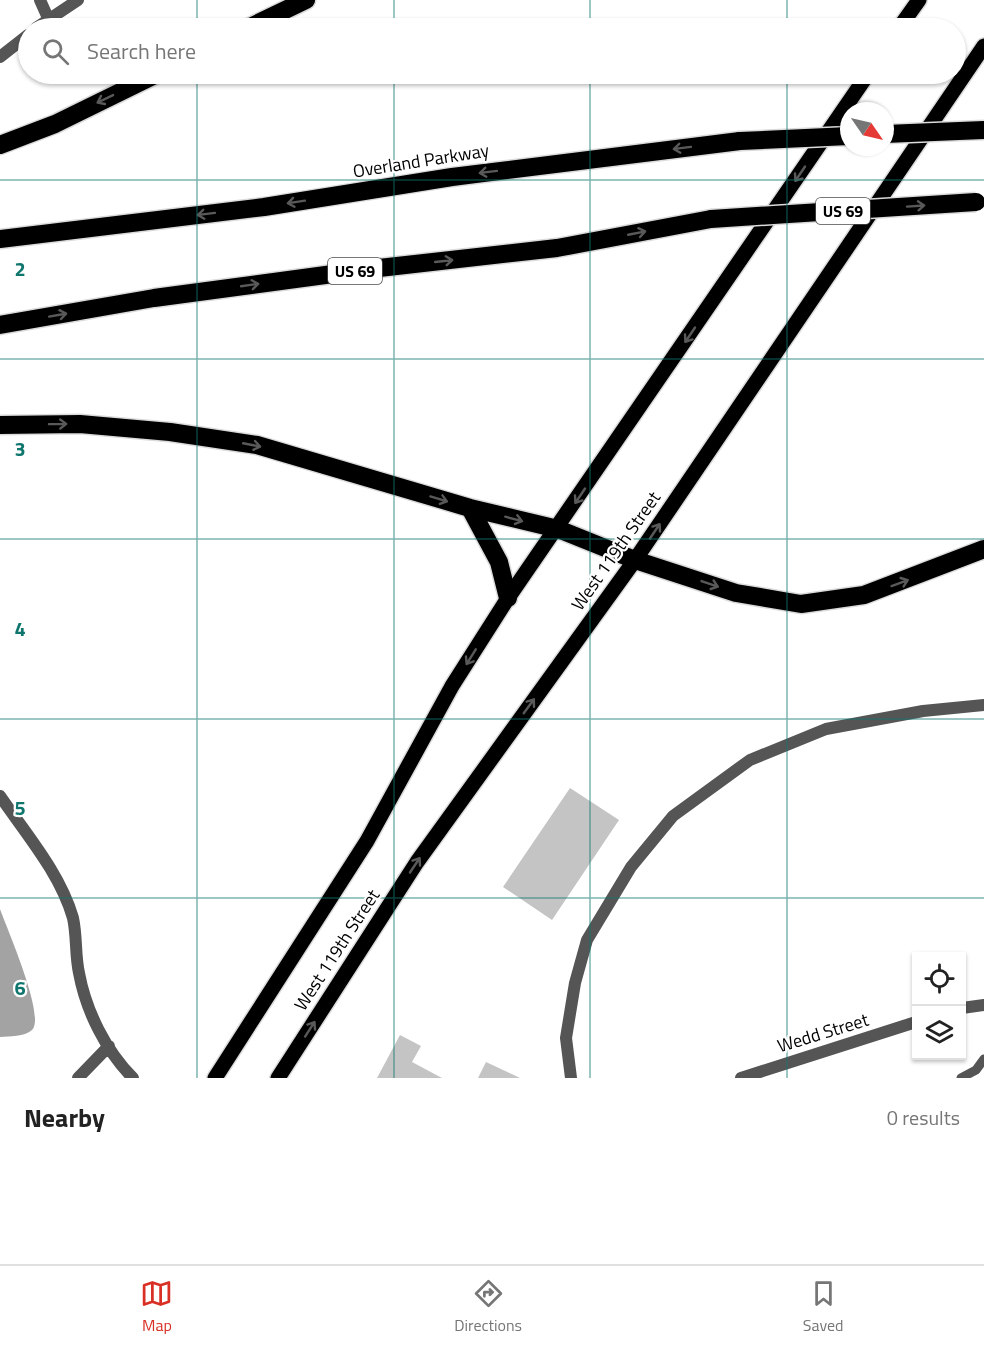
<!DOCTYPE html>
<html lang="en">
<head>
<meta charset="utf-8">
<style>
	body { margin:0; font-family:"Titillium Web",sans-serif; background:#f2f2f2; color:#222 }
	.controls { position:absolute; right:18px; bottom:18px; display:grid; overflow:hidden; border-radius:0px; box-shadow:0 2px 4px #0004 }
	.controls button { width:54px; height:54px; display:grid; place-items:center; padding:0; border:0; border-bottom:2px solid #e0e0e0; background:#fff; color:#222; font:30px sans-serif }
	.compass { position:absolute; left:840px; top:102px; width:54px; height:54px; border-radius:50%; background:#fff; box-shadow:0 2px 4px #0004; rotate:124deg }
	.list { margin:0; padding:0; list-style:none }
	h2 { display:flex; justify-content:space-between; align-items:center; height:78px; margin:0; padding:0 24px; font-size:26px }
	h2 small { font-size:20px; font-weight:400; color:#767676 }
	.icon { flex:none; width:33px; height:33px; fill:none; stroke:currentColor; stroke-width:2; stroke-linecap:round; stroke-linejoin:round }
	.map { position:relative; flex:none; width:984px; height:1078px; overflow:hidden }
	.search { position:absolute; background:#fff; box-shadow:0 2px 4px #0004; left:18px; right:18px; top:18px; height:66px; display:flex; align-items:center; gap:15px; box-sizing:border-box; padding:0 21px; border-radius:33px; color:#767676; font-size:22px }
	.sheet { height:186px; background:#fff }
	nav { display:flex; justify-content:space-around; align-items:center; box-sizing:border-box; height:84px; border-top:2px solid #e0e0e0; background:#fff; font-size:16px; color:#767676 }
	nav a { display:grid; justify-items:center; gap:3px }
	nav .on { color:#d93025 }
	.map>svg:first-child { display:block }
	.water { fill:#a3a3a3 }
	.building { fill:#c4c4c4 }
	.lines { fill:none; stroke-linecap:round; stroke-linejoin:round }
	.primary-casing { stroke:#dbdbdb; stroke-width:18 }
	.motorway-casing { stroke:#dbdbdb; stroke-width:21 }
	.service { stroke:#555; stroke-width:9 }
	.minor { stroke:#555; stroke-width:12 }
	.tertiary { stroke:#555; stroke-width:12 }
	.primary { stroke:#000; stroke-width:15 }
	.motorway { stroke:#000; stroke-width:18 }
	.motorway-bridge-casing { stroke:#dbdbdb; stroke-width:21; stroke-linecap:butt }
	.motorway-bridge { stroke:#000; stroke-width:18 }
	.oneway { stroke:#595959 }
	.grid { fill:none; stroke:#0f766e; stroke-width:1.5; stroke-opacity:0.55 }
	.labels { text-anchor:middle; stroke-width:4.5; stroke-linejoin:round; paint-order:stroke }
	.shield { fill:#fff; stroke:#4c4c4c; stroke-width:1.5 }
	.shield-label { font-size:16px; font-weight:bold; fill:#000 }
	.street-label { font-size:18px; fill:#000; stroke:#fff }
	.grid-label { font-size:20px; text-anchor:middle; font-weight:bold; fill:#0f766e; stroke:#fff; stroke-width:4.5; stroke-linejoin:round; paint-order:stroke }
</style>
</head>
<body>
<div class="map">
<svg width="984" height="1078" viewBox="0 0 984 1078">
	<rect width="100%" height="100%" fill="#fff"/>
	<path class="water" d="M0 909C7 929 46 1017 32 1030 24 1037 10 1036 0 1037Z"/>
	<path class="building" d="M570 788 619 820 552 920 503 887Z
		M400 1035 421 1046 412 1062 442 1078H377Z
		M486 1062 520 1078H478Z"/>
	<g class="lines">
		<defs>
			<path id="primary" d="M899 28 919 0
				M215 1078 367 841 452 686 508 598 868 74
				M278 1078 417 862 635 560 984 46"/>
			<path id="motorway" d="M248 28 306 0
				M0 145 55 124 157 74
				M0 239 264 207 452 177 740 141
				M0 325 154 298 370 269 557 248 711 219
				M0 425 80 424 170 432 257 445 470 508 558 529 635 560 736 593 801 604 864 595 984 549
				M470 508 499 562 508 598"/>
		</defs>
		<use href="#primary" class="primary-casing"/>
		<use href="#motorway" class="motorway-casing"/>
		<path class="service" d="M961 1078 976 1070 984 1059"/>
		<path class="minor" d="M40 0 48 18
			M0 796C26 834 60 873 73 918 77 936 75 955 79 973 86 1011 106 1051 133 1078
			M962 1008 984 1005
			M78 1078 109 1046
			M571 1078 566 1038 575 983 587 940 631 867 673 816 750 760 826 729 923 711 984 705
			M741 1078 916 1022"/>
		<path class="tertiary" d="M36 28 78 0
			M0 57 28 35"/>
		<use href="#primary" class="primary"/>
		<use href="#motorway" class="motorway"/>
		<defs>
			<path id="motorway-bridge" d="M885 134 984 130
				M740 141 849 136
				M711 219 976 202"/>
		</defs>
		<use href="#motorway-bridge" class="motorway-bridge-casing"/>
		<use href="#motorway-bridge" class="motorway-bridge"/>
	</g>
	<defs><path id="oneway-shaft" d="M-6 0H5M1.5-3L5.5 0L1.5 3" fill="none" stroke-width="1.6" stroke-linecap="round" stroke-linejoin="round" transform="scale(1.5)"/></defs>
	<g class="oneway">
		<use href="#oneway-shaft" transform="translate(105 99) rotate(154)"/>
		<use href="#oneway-shaft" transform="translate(682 148) rotate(173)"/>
		<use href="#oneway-shaft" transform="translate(488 172) rotate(173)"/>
		<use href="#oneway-shaft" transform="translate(800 174) rotate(124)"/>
		<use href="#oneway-shaft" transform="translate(296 202) rotate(171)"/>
		<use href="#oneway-shaft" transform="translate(916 206) rotate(-4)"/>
		<use href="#oneway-shaft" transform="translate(206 214) rotate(173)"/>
		<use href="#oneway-shaft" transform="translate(637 233) rotate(-11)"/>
		<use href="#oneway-shaft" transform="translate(444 261) rotate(-6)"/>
		<use href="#oneway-shaft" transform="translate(250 285) rotate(-8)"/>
		<use href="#oneway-shaft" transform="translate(58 315) rotate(-10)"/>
		<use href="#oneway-shaft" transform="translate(690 335) rotate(124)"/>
		<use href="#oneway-shaft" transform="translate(58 424) rotate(-1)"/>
		<use href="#oneway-shaft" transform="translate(252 445) rotate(11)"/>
		<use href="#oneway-shaft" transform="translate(580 496) rotate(124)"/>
		<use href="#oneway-shaft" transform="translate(439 499) rotate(17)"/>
		<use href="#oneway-shaft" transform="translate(514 519) rotate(15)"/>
		<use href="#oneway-shaft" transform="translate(655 531) rotate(-56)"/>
		<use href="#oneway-shaft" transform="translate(900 583) rotate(-20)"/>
		<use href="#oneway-shaft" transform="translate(710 584) rotate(19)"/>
		<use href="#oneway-shaft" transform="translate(471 657) rotate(122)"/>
		<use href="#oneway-shaft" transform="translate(529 706) rotate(-54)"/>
		<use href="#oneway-shaft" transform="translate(415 865) rotate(-56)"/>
		<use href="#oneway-shaft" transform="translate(310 1029) rotate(-57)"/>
	</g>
	<path class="grid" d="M197 0V28M394 0V28M590 0V28M787 0V28M197 74V1078M394 74V1078M590 74V1078M787 74V1078M0 180H984M0 359H984M0 539H984M0 719H984M0 898H984"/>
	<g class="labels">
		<g class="shield">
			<rect x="816" y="198" width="54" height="26" rx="4.5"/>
			<rect x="328" y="258" width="54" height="26" rx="4.5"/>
		</g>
		<g class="shield-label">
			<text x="843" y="217">US 69</text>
			<text x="355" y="277">US 69</text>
		</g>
		<g class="street-label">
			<text transform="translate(421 161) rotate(-9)" y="6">Overland Parkway</text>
			<text transform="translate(616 551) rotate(-55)" y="6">West 119th Street</text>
			<text transform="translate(337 950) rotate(-57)" y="6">West 119th Street</text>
			<text transform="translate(823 1033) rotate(-17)" y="6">Wedd Street</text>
		</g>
	</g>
	<g class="grid-label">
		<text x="20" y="276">2</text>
		<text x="20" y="456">3</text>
		<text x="20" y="636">4</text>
		<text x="20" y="815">5</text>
		<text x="20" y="995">6</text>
	</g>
</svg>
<div class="controls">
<button><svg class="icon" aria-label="locate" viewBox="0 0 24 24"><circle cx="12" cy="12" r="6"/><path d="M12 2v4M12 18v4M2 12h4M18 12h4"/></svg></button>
<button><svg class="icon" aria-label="layers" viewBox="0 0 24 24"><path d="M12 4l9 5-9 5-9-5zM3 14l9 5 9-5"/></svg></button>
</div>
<svg class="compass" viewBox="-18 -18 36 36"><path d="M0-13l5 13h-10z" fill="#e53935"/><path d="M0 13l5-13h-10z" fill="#767676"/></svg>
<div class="search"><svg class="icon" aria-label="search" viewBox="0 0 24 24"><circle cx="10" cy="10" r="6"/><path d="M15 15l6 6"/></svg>Search here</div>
</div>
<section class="sheet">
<h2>Nearby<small>0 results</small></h2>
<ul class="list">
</ul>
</section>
<nav>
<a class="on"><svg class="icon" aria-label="map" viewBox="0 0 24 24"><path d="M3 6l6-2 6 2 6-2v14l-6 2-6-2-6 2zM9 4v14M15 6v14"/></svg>Map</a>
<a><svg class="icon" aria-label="directions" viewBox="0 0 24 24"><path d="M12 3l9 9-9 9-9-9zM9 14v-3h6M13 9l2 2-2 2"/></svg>Directions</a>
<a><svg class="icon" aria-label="saved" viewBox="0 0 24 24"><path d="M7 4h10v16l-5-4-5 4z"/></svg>Saved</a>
</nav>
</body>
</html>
